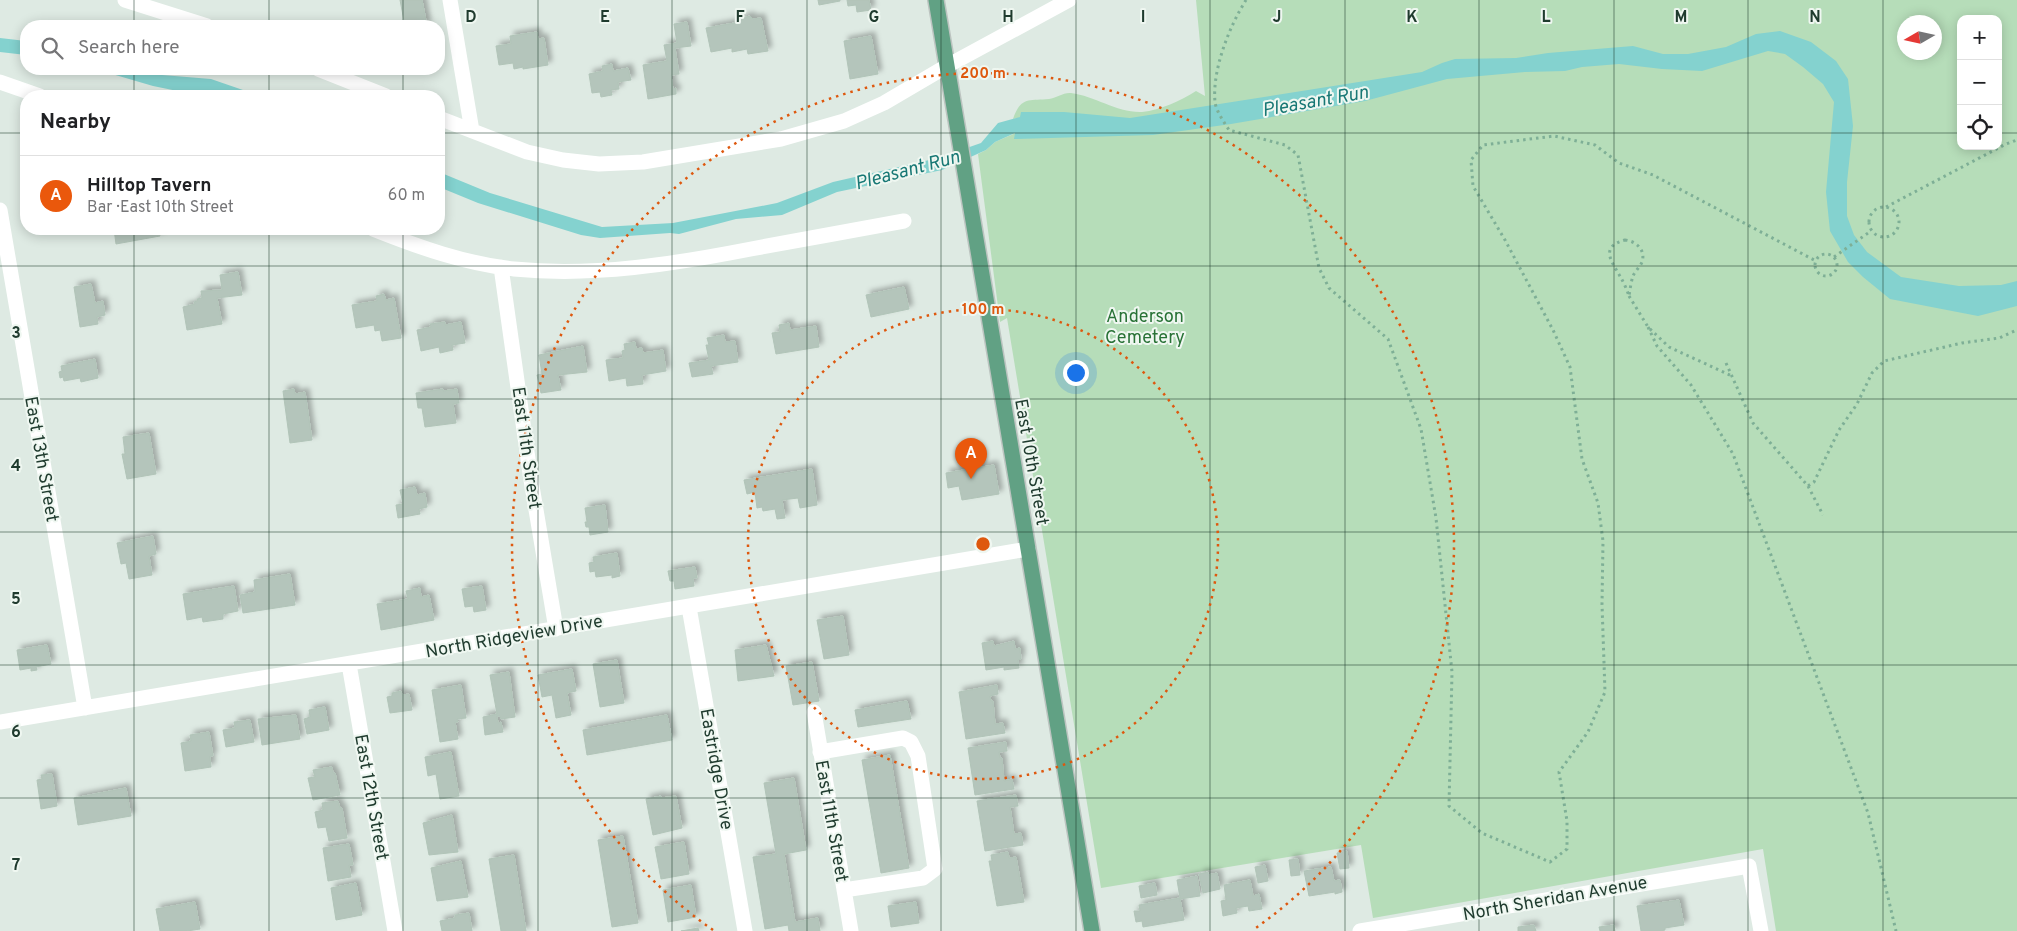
<!DOCTYPE html>
<html lang="en">
<head>
<meta charset="utf-8">
<style>
	body { margin:0; font-family:Overpass,sans-serif; background:#f6f6f6; color:#202124 }
	.controls { position:absolute; right:15px; top:15px; display:grid; overflow:hidden; border-radius:10px; box-shadow:0 2px 12px #0003 }
	.controls button { width:45px; height:45px; display:grid; place-items:center; padding:0; border:0; border-bottom:1px solid #e0e0e0; background:#fff; color:#202124; font:25px sans-serif }
	.compass { position:absolute; left:1897px; top:15px; width:45px; height:45px; border-radius:50%; background:#fff; box-shadow:0 2px 12px #0003; rotate:261deg }
	.you { position:absolute; left:1075px; top:372px; width:18px; height:18px; margin:-12px; border:4px solid #fff; border-radius:50%; background:#1a73e8; box-shadow:0 0 0 8px #1a73e833 }
	.badge { display:grid; place-items:center; width:32px; height:32px; border-radius:50%; background:#ea580c; color:#fff; font-size:16px; font-weight:700 }
	.pin { position:absolute; translate:-50% -41px; filter:drop-shadow(0 1px 2px #0008) }
	.pin::after { content:''; position:absolute; top:26px; width:18px; height:15px; background:inherit; clip-path:polygon(0 0,100% 0,50% 100%) }
	.list { margin:0; padding:0; list-style:none }
	h2 { display:flex; justify-content:space-between; align-items:center; height:65px; margin:0; padding:0 20px; font-size:21px }
	h2 small { font-size:16px; font-weight:400; color:#757577 }
	.list li { display:grid; grid-template-columns:32px 1fr auto; gap:15px; align-items:center; box-sizing:border-box; height:80px; padding:0 20px; border-top:1px solid #e0e0e0 }
	.list b { display:block; font-size:19px; white-space:nowrap }
	.list p { margin:0; font-size:16px; white-space:nowrap; color:#757577 }
	.list em { font-size:16px; font-style:normal; color:#757577 }
	.icon { flex:none; width:28px; height:28px; fill:none; stroke:currentColor; stroke-width:2; stroke-linecap:round; stroke-linejoin:round }
	.map { position:relative; flex:none; width:2017px; height:931px; overflow:hidden }
	.search { position:absolute; background:#fff; box-shadow:0 2px 12px #0003; left:20px; top:20px; width:425px; height:55px; display:flex; align-items:center; gap:12px; box-sizing:border-box; padding:0 18px; border-radius:20px; color:#757577; font-size:19px }
	.panel { position:absolute; background:#fff; box-shadow:0 2px 12px #0003; left:20px; top:90px; width:425px; height:145px; border-radius:20px }
	.map>svg:first-child { display:block }
	.green { fill:#b6ddb9; fill-rule:evenodd }
	.water { fill:#84d2cf }
	.building { fill:#b4c5bb; stroke:#b1c4b8; filter:url(#shadow) }
	.lines { fill:none; stroke-linecap:round; stroke-linejoin:round }
	.major-casing { stroke:#bcc4c0; stroke-width:18 }
	.path { stroke:#7eaf96; stroke-width:3; stroke-dasharray:2.5 4; stroke-linecap:butt }
	.minor { stroke:#fff; stroke-width:15 }
	.major { stroke:#61a184; stroke-width:15 }
	.grid { fill:none; stroke:#1f3b2e; stroke-width:1; stroke-opacity:0.55 }
	.ring { fill:none; stroke:#de580e; stroke-width:2.5; stroke-dasharray:2.5 5 }
	.labels { text-anchor:middle; stroke-width:4; stroke-linejoin:round; paint-order:stroke }
	.park-label { font-size:18px; fill:#287236; stroke:#eff7f1 }
	.street-label { font-size:18px; fill:#1f3b2e; stroke:#eff7f1 }
	.water-label { font-size:19px; font-style:italic; fill:#187875; stroke:#eff7f1 }
	.grid-label { font-size:16px; text-anchor:middle; font-weight:bold; fill:#1f3b2e; stroke:#eff7f1; stroke-width:4; stroke-linejoin:round; paint-order:stroke }
	.centre { fill:#de580e; stroke:#eff7f1; stroke-width:2.5 }
	.ring-label { font-size:15px; text-anchor:middle; font-weight:bold; fill:#de580e; stroke:#eff7f1; stroke-width:4; stroke-linejoin:round; paint-order:stroke }
</style>
</head>
<body>
<div class="map">
<svg width="2017" height="931" viewBox="0 0 2017 931">
	<defs>
		<filter id="shadow"><feDropShadow dx="4" dy="-4" stdDeviation="2.5" flood-color="#0004"/></filter>
	</defs>
	<rect width="100%" height="100%" fill="#deeae3"/>
	<path class="green" d="M1196 0H2017V931H1776L1763 849 1373 918 1361 845 1101 888 1007 318 1000 322 978 154 986 150 995 142 1020 131 1179 120 1023 117 1013 119C1021 96 1029 101 1049 99 1056 98 1064 92 1071 93 1095 96 1117 113 1142 112 1161 110 1180 101 1196 91L1205 96ZM1961 19H1998V146H1961ZM1904 22H1934V52H1904Z"/>
	<path class="water" d="M1780 31 1811 42 1836 61 1848 79 1853 126 1847 182V216L1854 235 1867 252 1901 277 1959 286 2001 285 2017 281V306L1978 316 1890 299 1863 277 1848 262 1830 231 1826 192 1834 102 1823 84 1803 67 1785 54 1768 51 1702 71 1662 69 1619 64 1582 67 1565 71 1525 72 1447 79 1365 101 1231 124 1153 135 1014 139 1015 133 995 142 986 150 942 170 837 192 782 215 736 219 679 234 670 233 600 238 581 235 478 203 439 187V172L490 193 602 227 673 223 777 203 833 182 938 158 981 143 998 123 1020 117 1021 112H1064L1130 118 1422 72 1442 63 1455 59 1516 58 1548 53 1633 46 1663 54H1688L1726 47 1756 34Z
		M0 38 26 41V55L0 52Z
		M95 69H136L150 74 211 79 260 96H202L153 86Z"/>
	<path class="building" d="M400 0H422L427 26H405Z
		M818 0H840V1L819 5Z
		M847 0H869L871 10 857 12 856 5 848 6Z
		M750 16 753 19 761 18 768 51 748 54 747 49 732 52V48L711 52 706 28 740 22 742 18Z
		M687 22 691 46 675 48 679 74 671 75 673 89 676 88V94L648 99 643 65 667 61 664 45 677 43 674 24Z
		M537 32 538 39 544 38 548 65 523 69V67L514 69 513 63 499 65 496 46 511 44 510 36Z
		M871 36 878 74 850 79 844 41Z
		M612 64 613 71 628 68 631 80 618 82 619 89 611 90 612 95 601 97 600 92 592 93 589 74 603 71 602 66Z
		M114 229H159L160 236 116 244Z
		M238 272 242 295 217 298 222 324 187 330 183 307 195 304 194 302 197 301V299L202 298 201 291 222 290 220 275Z
		M91 284 95 303 103 301 105 315 97 317 98 324 80 327 74 287Z
		M904 287 909 309 871 317 866 295Z
		M384 294 386 300 394 298 401 338 382 341 380 330 375 331 374 325 356 328 352 305 377 301 376 296Z
		M445 322V325L461 322 465 343 452 345 453 350 440 353 439 347 421 351 417 330 431 327 430 324Z
		M789 323 790 330 816 326 819 347 776 354 772 333 780 332 779 325Z
		M724 335 725 342 735 341 738 362 711 366 713 374 692 377 689 363 709 360 706 345H709L707 338Z
		M635 342 636 349 642 348 643 353 663 350 666 371 642 375 643 384 627 386 626 378 609 381 606 360 623 358 622 351 625 350 624 344Z
		M583 346 587 372 558 375 561 390 541 393 537 375 542 374 539 355Z
		M95 359 98 378 81 382 80 378 64 381 63 377 60 378 59 372 62 371 61 366Z
		M294 389 295 394 305 392 312 440 290 443 283 391Z
		M443 389V391L457 389 459 403 453 404 456 423 425 427 422 408H418L416 393Z
		M149 433 156 474 127 479 122 454H125L123 437Z
		M994 465 999 494 962 500 959 486 948 488 946 473Z
		M812 469 817 505 800 508 798 498 782 500 785 518 777 519 775 509 763 511 762 507 757 508 755 492 747 494 744 480Z
		M415 487 417 495 425 493 427 507 419 509 420 514 398 518 396 505 403 504 400 490Z
		M605 505 608 532 590 535 589 527H586L585 522H587L585 508Z
		M153 536 156 554 149 556 152 575 129 579 126 563 121 564 117 543Z
		M617 553 620 576 612 578V575L596 577 595 571 590 572 589 563 594 562 593 557Z
		M695 567 697 578H693L694 586 675 589 674 581H670L668 571Z
		M290 574 295 605 243 613 240 595 255 592 254 580Z
		M234 586 238 611 223 614V619L203 622 202 617 187 620 183 594Z
		M482 586 486 610 474 612 473 606 465 607 462 589Z
		M420 588 421 597 429 595 434 620 381 630 377 604 408 599 406 591Z
		M843 616 849 655 824 659 817 620Z
		M993 641 994 646 1014 641 1015 649 1020 648 1021 659 1018 660 1019 668 1004 670V667L986 670 982 643Z
		M47 645 51 664 36 667 37 670 31 671V668L20 670 17 650Z
		M766 645 774 676 738 681 735 650Z
		M617 660 624 703 600 707 593 664Z
		M812 662 819 701 793 705 786 666Z
		M572 669 576 691 567 693 571 715 556 718 552 695 542 697 538 675Z
		M509 672 515 717 501 719 500 716H497L498 723 501 722 503 732 485 735 483 717 497 714 490 675Z
		M461 685 466 718 457 719 458 722H455L458 739 440 742 432 690Z
		M997 685 998 694 990 696 991 701H993L995 724 1003 723 1005 733 966 739 959 692Z
		M401 691 402 695 409 694 412 710 390 713 387 697 392 696V693Z
		M907 701 911 719 858 727 855 710Z
		M325 707 329 730 307 734 304 719 310 717 309 710Z
		M296 715 300 739 262 745 258 719Z
		M667 715 672 740 587 755 583 730Z
		M250 720 254 742 226 747 223 730 235 728 234 722Z
		M209 732 213 756H210L211 767 185 771 181 743 191 741 190 735Z
		M1006 742 1007 751 999 752 1000 758H1002L1004 781 1012 779 1014 789 975 795 968 748Z
		M451 752 459 796 440 799 436 774 428 776 425 757Z
		M890 755 909 868 881 873 862 760Z
		M332 767 333 773H335L340 795 313 800 308 778 315 777 313 770Z
		M52 774 57 806 41 809 37 780 42 779 41 775Z
		M794 778 806 850 784 854 795 922 818 918 820 931H789L788 925 765 929 753 857 776 854 764 783Z
		M126 788 131 816 78 825 74 798Z
		M1016 795 1018 806 1010 807 1014 834 1021 833 1023 845 985 851 977 801Z
		M661 796V798L676 796 682 828 653 835 646 799Z
		M338 801 340 808H342L347 838 329 841 326 827 318 828 315 812 323 810 322 803Z
		M452 815 458 852 429 855 423 823Z
		M623 836 638 923 612 927 598 840Z
		M684 842 689 874 661 879 655 847Z
		M349 844 353 865H349L351 877 328 881 323 848Z
		M1347 851 1349 868 1340 869 1337 853Z
		M1008 852 1009 858 1016 857 1024 902 997 906 989 861H992L991 855Z
		M514 855 526 931H501L489 859Z
		M1298 859 1300 875 1291 876 1289 860Z
		M461 861 468 897 437 901 431 868Z
		M1265 865 1268 881 1258 883 1255 867Z
		M1331 867 1334 881 1340 880 1342 892 1335 894V892L1309 896 1304 871Z
		M1208 872V875L1217 873 1220 889 1203 893 1199 874Z
		M1197 876 1200 896 1180 899 1184 920 1143 927 1142 921 1136 922 1134 911H1140L1139 905 1180 898 1177 880Z
		M1250 880 1253 896 1259 894 1262 909 1249 911 1248 906 1236 908 1237 913 1223 916 1221 901 1226 900 1224 885Z
		M356 883 362 915 336 920 331 888Z
		M1155 883 1157 895 1141 898 1139 886Z
		M691 885 696 917 668 922 663 890Z
		M1679 900 1684 925 1665 928V930L1661 931H1641L1637 906Z
		M195 902 200 929 187 931H160L156 909Z
		M916 902 919 923 891 927 888 906Z
		M469 913 472 931H442L440 921 455 918V915Z
		M1534 925 1536 931H1518V927Z
		M1614 925 1615 931H1600L1599 927Z
		M698 928 699 931H681Z"/>
	<g class="lines">
		<defs>
			<path id="major" d="M936 0 1092 931"/>
		</defs>
		<use href="#major" class="major-casing"/>
		<path class="path" d="M1246 0C1229 27 1212 70 1215 102 1216 111 1224 122 1229 130L1285 145 1298 155 1319 268 1329 288 1388 339 1421 429 1436 518 1452 672 1449 806 1482 833 1550 862 1567 849V821L1559 772 1588 732 1605 692 1602 604 1603 541 1598 503 1582 459 1570 367 1553 330 1505 240 1473 186 1471 160 1483 145 1554 136 1595 145 1619 163 1653 175 1816 261
			M1869 222a15 15 0 1 1 30 0a15 15 0 1 1-30 0Z
			M1886 207 2006 144 2017 140
			M1625 240C1636 241 1646 250 1642 262 1640 267 1635 271 1633 276 1631 282 1630 290 1629 296 1627 290 1624 283 1621 278 1613 263 1598 247 1625 240Z
			M1815 265a11 11 0 1 1 22 0a11 11 0 1 1-22 0Z
			M1834 257 1871 231
			M1629 296 1648 327 1669 347 1732 376
			M1648 327 1657 346 1691 385 1733 454 1868 813 1896 931
			M1726 363 1753 423 1808 486 1823 515
			M1808 486 1814 482 1839 430 1857 404 1872 373 1884 361 1962 343 1999 338 2017 330"/>
		<path class="minor" d="M125 0 207 26
			M450 0 472 131
			M318 69 386 96
			M0 82 40 96
			M439 118 527 152 563 160 599 164 643 162 781 139 844 121 884 103 947 66 1069 0
			M0 210 85 708
			M373 229C418 247 466 264 514 269 594 277 674 264 751 249 802 240 853 230 904 221
			M501 267 531 480 556 629
			M689 607 745 931
			M349 664 395 931
			M814 712 851 931
			M0 722 1028 549
			M820 752 903 738 911 742 918 756 935 869 923 878 844 890
			M1360 931 1749 866 1761 931"/>
		<use href="#major" class="major"/>
	</g>
	<path class="grid" d="M134 0V26M269 0V26M403 0V26M538 0V931M672 0V931M807 0V931M941 0V931M1076 0V931M1210 0V931M1345 0V931M1479 0V931M1614 0V931M1748 0V931M1883 0V931M134 69V96M269 69V96M403 69V96M0 133H26M439 133H1961M1998 133H2017M134 229V931M269 229V931M403 229V931M0 266H2017M0 399H2017M0 532H2017M0 665H2017M0 798H2017"/>
	<g class="ring">
		<circle cx="983" cy="544" r="235"/>
		<path d="M713 930A471 471 0 1 1 1253 930"/>
	</g>
	<g class="labels">
		<g class="park-label">
			<text x="1145" y="322">Anderson<tspan x="1145" dy="21">Cemetery</tspan></text>
		</g>
		<g class="street-label">
			<text transform="translate(527 448) rotate(82)" y="6">East 11th Street</text>
			<text transform="translate(42 459) rotate(80)" y="6">East 13th Street</text>
			<text transform="translate(1032 462) rotate(80)" y="6">East 10th Street</text>
			<text transform="translate(514 636) rotate(-10)" y="6">North Ridgeview Drive</text>
			<text transform="translate(717 769) rotate(80)" y="6">Eastridge Drive</text>
			<text transform="translate(372 797) rotate(80)" y="6">East 12th Street</text>
			<text transform="translate(832 821) rotate(80)" y="6">East 11th Street</text>
			<text transform="translate(1555 898) rotate(-10)" y="6">North Sheridan Avenue</text>
		</g>
		<g class="water-label">
			<text transform="translate(1315 100) rotate(-10)" y="7">Pleasant Run</text>
			<text transform="translate(907 169) rotate(-15)" y="7">Pleasant Run</text>
		</g>
	</g>
	<g class="grid-label">
		<text x="471" y="22">D</text>
		<text x="605" y="22">E</text>
		<text x="740" y="22">F</text>
		<text x="874" y="22">G</text>
		<text x="1008" y="22">H</text>
		<text x="1143" y="22">I</text>
		<text x="1277" y="22">J</text>
		<text x="1412" y="22">K</text>
		<text x="1546" y="22">L</text>
		<text x="1681" y="22">M</text>
		<text x="1815" y="22">N</text>
		<text x="16" y="338">3</text>
		<text x="16" y="471">4</text>
		<text x="16" y="604">5</text>
		<text x="16" y="737">6</text>
		<text x="16" y="870">7</text>
	</g>
	<circle cx="983" cy="544" r="8" class="centre"/>
	<g class="ring-label">
		<text x="983" y="78">200 m</text>
		<text x="983" y="314">100 m</text>
	</g>
</svg>
<div class="controls">
<button>+</button>
<button>−</button>
<button><svg class="icon" aria-label="locate" viewBox="0 0 24 24"><circle cx="12" cy="12" r="6"/><path d="M12 2v4M12 18v4M2 12h4M18 12h4"/></svg></button>
</div>
<svg class="compass" viewBox="-18 -18 36 36"><path d="M0-13l5 13h-10z" fill="#e53935"/><path d="M0 13l5-13h-10z" fill="#757577"/></svg>
<div class="you"></div>
<div class="pin badge" style="left:971px;top:479px">A</div>
<div class="search"><svg class="icon" aria-label="search" viewBox="0 0 24 24"><circle cx="10" cy="10" r="6"/><path d="M15 15l6 6"/></svg>Search here</div>
<section class="panel">
<h2>Nearby<small></small></h2>
<ul class="list">
<li><span class="badge">A</span><div><b>Hilltop Tavern</b><p>Bar · East 10th Street</p></div><em>60 m</em></li>
</ul>
</section>
</div>
</body>
</html>
